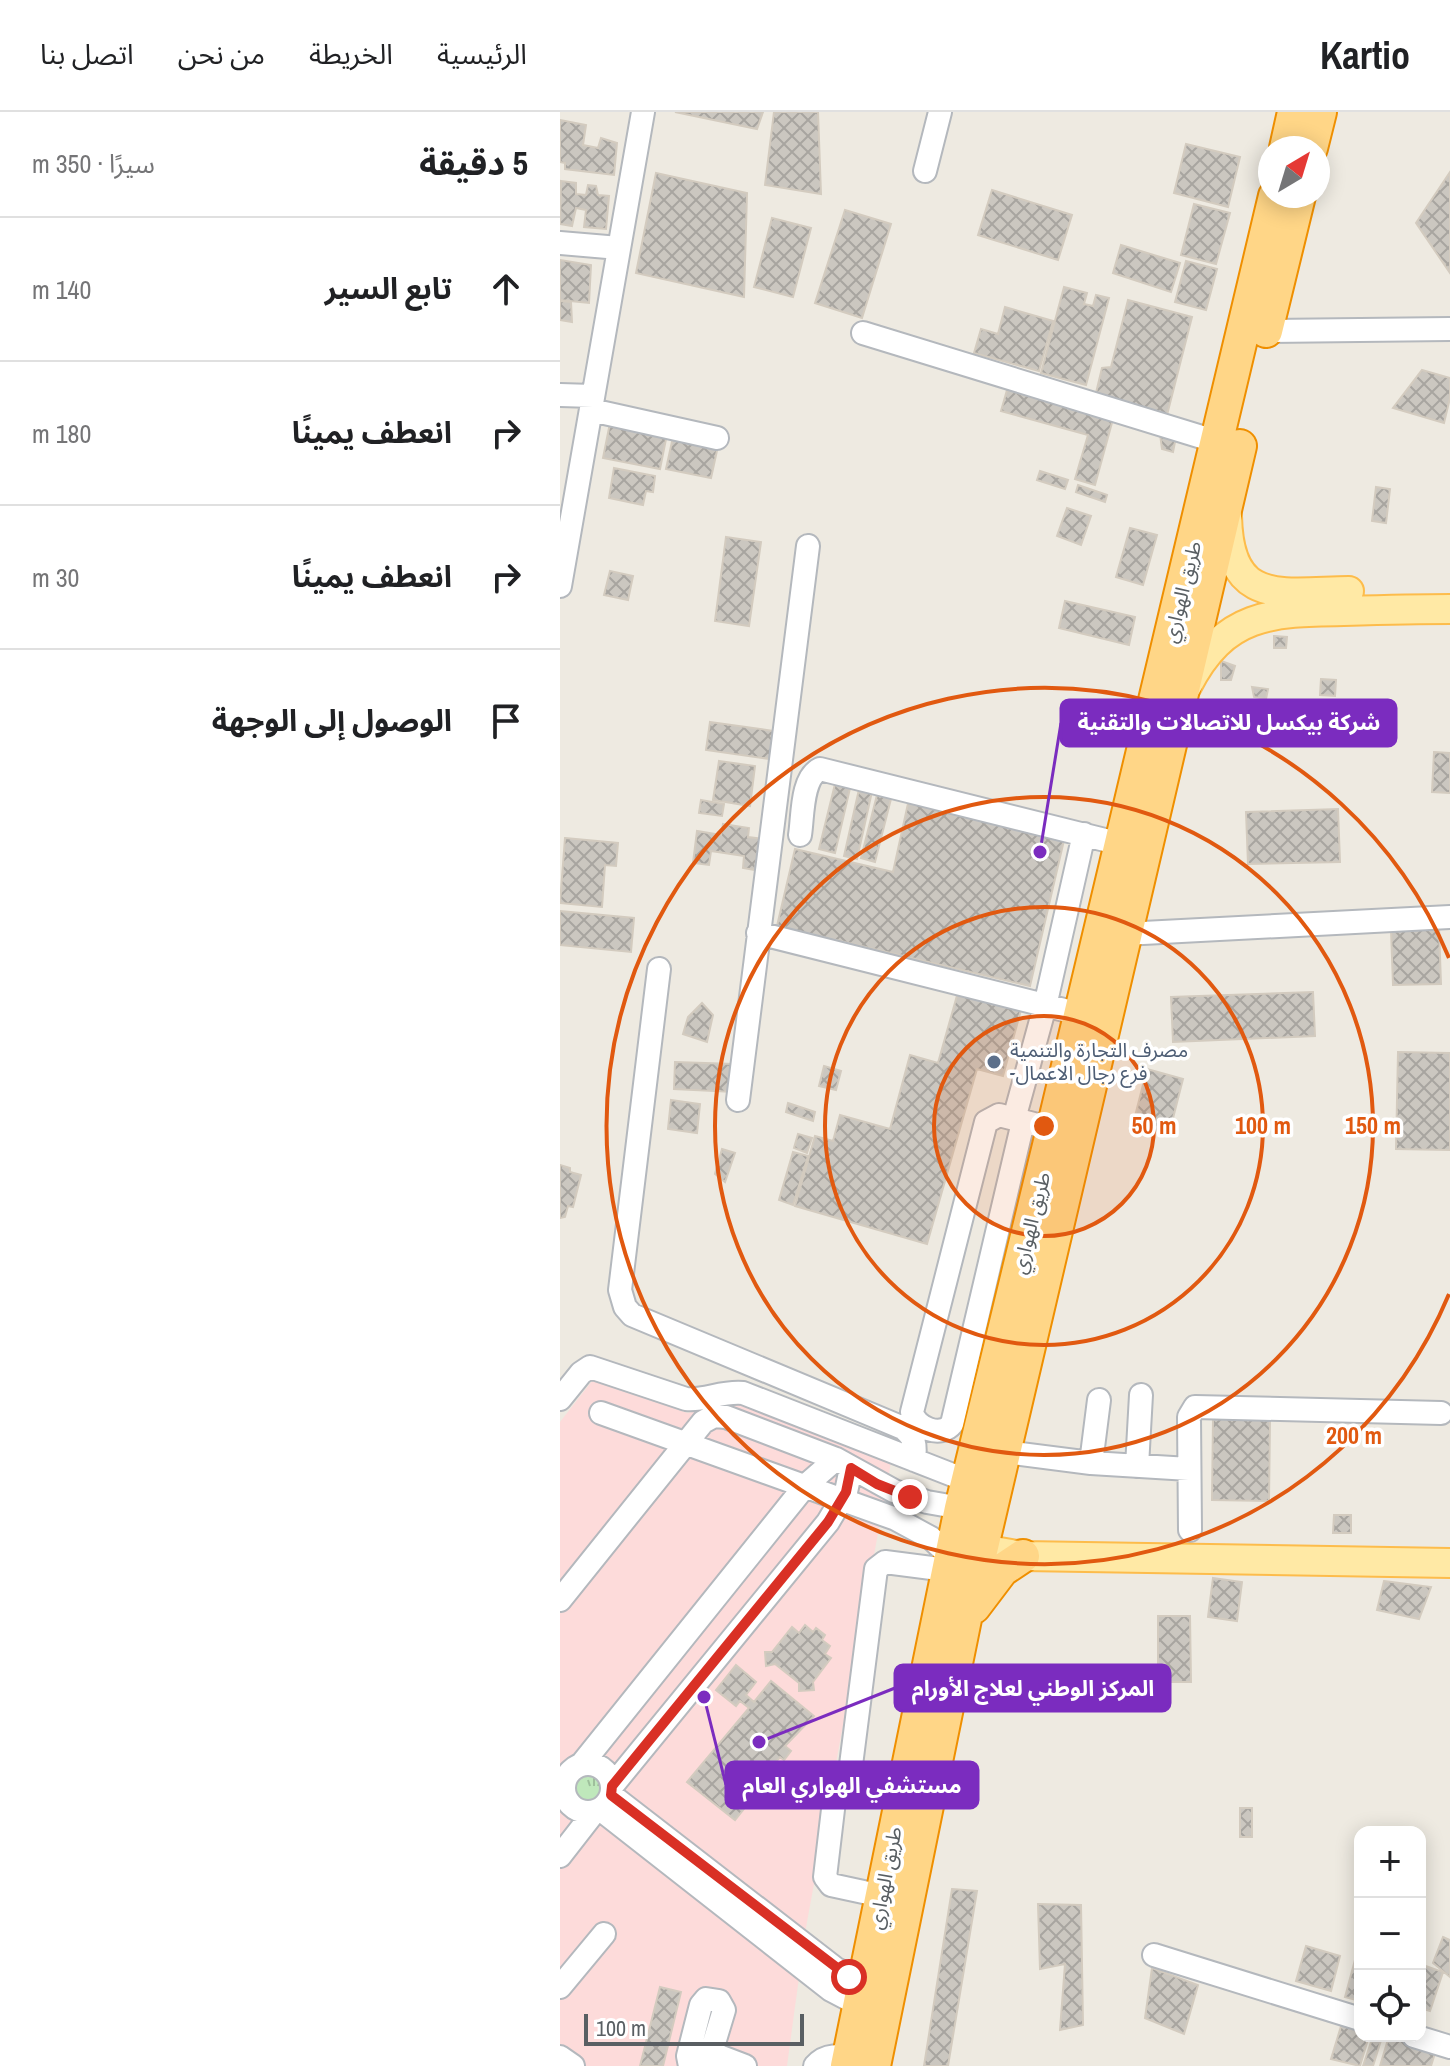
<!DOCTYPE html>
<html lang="ar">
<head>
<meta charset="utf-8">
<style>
	body { margin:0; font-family:"Archivo Narrow","Noto Sans Arabic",sans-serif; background:#f2f2f2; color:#202124; direction:rtl }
	.controls { position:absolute; right:24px; bottom:24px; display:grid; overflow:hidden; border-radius:16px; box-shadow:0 4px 20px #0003 }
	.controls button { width:72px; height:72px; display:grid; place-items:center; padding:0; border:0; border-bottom:2px solid #e0e0e0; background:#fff; color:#202124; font:40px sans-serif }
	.compass { position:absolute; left:698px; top:24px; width:72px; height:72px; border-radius:50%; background:#fff; box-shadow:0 4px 20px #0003; rotate:38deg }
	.scale { position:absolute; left:24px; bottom:20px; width:220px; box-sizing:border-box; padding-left:8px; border:4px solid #595f63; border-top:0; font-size:22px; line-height:28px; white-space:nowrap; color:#595f63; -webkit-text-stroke:6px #fff; paint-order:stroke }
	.stop { position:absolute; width:24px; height:24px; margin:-18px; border:6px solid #d93025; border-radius:50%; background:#fff }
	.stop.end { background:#d93025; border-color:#fff; box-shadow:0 2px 8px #0008 }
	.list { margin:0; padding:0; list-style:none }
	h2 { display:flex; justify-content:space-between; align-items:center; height:104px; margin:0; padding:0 32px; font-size:34px }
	h2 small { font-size:26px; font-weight:400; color:#757577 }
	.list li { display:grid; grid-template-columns:52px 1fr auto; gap:24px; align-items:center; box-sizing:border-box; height:144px; padding:0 32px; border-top:2px solid #e0e0e0 }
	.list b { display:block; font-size:30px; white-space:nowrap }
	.list em { font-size:26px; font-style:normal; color:#757577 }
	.icon { flex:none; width:44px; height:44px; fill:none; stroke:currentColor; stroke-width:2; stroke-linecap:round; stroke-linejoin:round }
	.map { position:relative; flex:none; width:890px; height:1954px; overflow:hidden; direction:ltr }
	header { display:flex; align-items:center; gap:48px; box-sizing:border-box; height:112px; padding:0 40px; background:#fff; border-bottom:2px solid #e0e0e0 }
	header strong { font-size:38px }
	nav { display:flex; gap:44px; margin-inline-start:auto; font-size:28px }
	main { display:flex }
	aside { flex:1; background:#fff }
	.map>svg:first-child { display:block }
	.medical { fill:#fddbda }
	.grass { fill:url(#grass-tufts) }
	.building { fill:url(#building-cross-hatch); stroke:#d3cbbf; stroke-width:2 }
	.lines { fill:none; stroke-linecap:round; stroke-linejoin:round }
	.minor-casing { stroke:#b4b8bd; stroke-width:26 }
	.major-casing { stroke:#fdbc4b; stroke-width:32 }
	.highway-casing { stroke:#ef8f00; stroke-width:36 }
	.minor { stroke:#fff; stroke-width:22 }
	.major { stroke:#ffe9a5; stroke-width:28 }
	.highway { stroke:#ffd687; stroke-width:32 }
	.route { stroke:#d93025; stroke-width:10 }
	.ring { fill:none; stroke:#e15910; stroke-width:4 }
	.service-dot { fill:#5c6f8a; stroke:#fff; stroke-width:3 }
	.labels { text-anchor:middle; stroke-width:7; stroke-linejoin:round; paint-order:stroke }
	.street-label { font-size:20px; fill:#595f63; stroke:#fff }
	.service-label { font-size:20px; fill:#4e5e75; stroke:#fff; text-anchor:start }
	.centre { fill:#e15910; stroke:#fff; stroke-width:4 }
	.ring-label { font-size:24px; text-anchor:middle; font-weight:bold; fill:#e15910; stroke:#fff; stroke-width:7; stroke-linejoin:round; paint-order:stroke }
	.leader { fill:none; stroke:#7b2cbf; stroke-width:3 }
	.callout-dot { fill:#7b2cbf; stroke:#fff; stroke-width:3 }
	.callout { fill:#7b2cbf; stroke:#7b2cbf; stroke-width:3 }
	.callout-label { font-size:22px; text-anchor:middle; font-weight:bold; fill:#fff }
</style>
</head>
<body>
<header>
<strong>Kartio</strong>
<nav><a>الرئيسية</a><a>الخريطة</a><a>من نحن</a><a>اتصل بنا</a></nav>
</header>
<main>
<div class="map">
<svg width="890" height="1954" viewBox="0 0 890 1954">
	<defs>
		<pattern id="grass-tufts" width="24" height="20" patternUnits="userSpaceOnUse" patternTransform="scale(2)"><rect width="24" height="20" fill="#bfe8bb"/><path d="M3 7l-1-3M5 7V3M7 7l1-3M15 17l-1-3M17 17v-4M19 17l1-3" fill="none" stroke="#9ebf9c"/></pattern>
		<pattern id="building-cross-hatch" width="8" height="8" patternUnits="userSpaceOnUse" patternTransform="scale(2)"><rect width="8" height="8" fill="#cbc7c0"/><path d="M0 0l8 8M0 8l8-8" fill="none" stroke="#a8a5a0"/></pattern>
	</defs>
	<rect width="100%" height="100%" fill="#eeeae1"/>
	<path class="medical" d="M32 1269 128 1301 170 1285 331 1350 245 1821 227 1954H0V1310Z"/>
	<path class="grass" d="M13 1676a15 15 0 1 1 30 0a15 15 0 1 1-30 0Z"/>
	<path class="building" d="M115 0H203L197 17Z
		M214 0H258L261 82 205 73Z
		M0 8 26 13 23 33 38 36 41 26 57 31 54 63 5 57V51L0 50Z
		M626 32 680 45 668 95 614 81Z
		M890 60V161L856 111Z
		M96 61 187 81 184 185 76 161Z
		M1 69 16 71V82L26 83 28 73 36 74 38 83 49 84 46 117 24 115 26 98 16 96 12 114 0 112Z
		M432 78 512 103 498 148 418 123Z
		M634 92 670 101 656 152 621 143Z
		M285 98 331 112 302 206 255 191Z
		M212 106 251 116 233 185 194 175Z
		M561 133 620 151 611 180 553 161Z
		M0 148 31 153 29 191 0 188Z
		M626 149 657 157 646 198 615 190Z
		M504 175 527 181 524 192 533 194 536 183 549 186 526 273 481 261Z
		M568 188 632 205 607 303 535 285 542 256 551 255Z
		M0 189 11 190 12 210 0 208Z
		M445 195 493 209 479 259 414 241 421 217 438 222Z
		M862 258 890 266V286L884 311 833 296Z
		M447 278 553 307 535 373 515 367 528 323 441 299Z
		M50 311 107 322 100 357 43 346Z
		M600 322 616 325 613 340 602 337Z
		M113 325 158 334 151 366 106 357Z
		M54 356 95 364 93 380 86 379 83 393 49 386Z
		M480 359 508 368 505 377 477 368Z
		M518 373 547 383 545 390 516 380Z
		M816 375 830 377 826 411 812 409Z
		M507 396 531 404 521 433 497 424Z
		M570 416 597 423 583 473 556 465Z
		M166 425 201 430 189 514 155 509Z
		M50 459 73 464 68 488 44 483Z
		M505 489 575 505 569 533 499 516Z
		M714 524 727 525 726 536H714Z
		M661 549 675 554 671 568H661Z
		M761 567 776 568 775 584 760 583Z
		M692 575 708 577 706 587 694 585Z
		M150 610 214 619 210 647 146 638Z
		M874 640 890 641V681L872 680Z
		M159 649 195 654 190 694 153 688Z
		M276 668 291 672 275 741 259 737Z
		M300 673 313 675 297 747 284 744Z
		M319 675 333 679 315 750 301 746Z
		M349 687 505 724 470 874 217 814 235 737 333 760Z
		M141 688 164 692 162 704 139 701Z
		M778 697 780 750 688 752 686 700Z
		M163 712 189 716 188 725 205 727 203 742 197 741 195 758 183 756 184 744 151 739 149 753 133 751 137 719 161 723Z
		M5 726 58 731 56 754 45 753 42 795 0 791Z
		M0 799 74 806 71 840 0 833Z
		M879 816 881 872 833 873 831 818Z
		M398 880 461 898 443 964 417 957 367 1132 235 1094 255 1024 273 1029 280 1003 330 1017 350 943 378 951Z
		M753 880 755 924 613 930 611 885Z
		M142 891 153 903 147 930 123 922 128 905Z
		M838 940 890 941V1038L836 1037Z
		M115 950 174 952V980L114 977Z
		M264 954 281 959 276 978 259 974Z
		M587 957 623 967 609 1022 573 1012Z
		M111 988 140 992 137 1021 108 1017Z
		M228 991 255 1000 253 1009 226 1000Z
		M238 1022 252 1026 247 1041 234 1036Z
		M162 1037 175 1041 165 1070 155 1062Z
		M233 1040 248 1044 233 1093 219 1088Z
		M0 1053 10 1056V1060L21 1063 13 1095 8 1094 5 1105 0 1106Z
		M653 1306 710 1307 709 1389 652 1388Z
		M774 1403H791V1421H773Z
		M653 1466 682 1470 677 1509 648 1505Z
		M824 1469 871 1475 859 1507 817 1498Z
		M598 1504H630L631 1570H598Z
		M245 1513 253 1520 256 1516 265 1523 262 1528 270 1534 265 1542 271 1546 253 1570 254 1578 239 1579V1571L215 1552 206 1554 205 1540H212L232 1515 239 1521Z
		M176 1553 196 1570 186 1583 194 1590 211 1569 254 1604 225 1634 231 1639 224 1648 220 1645 203 1665 207 1668 175 1708 127 1670 189 1596 180 1589 176 1594 156 1578Z
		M680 1696H692V1725H680Z
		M392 1777 417 1779 388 1954H364Z
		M478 1792 521 1793 523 1913 500 1918 505 1852 480 1857Z
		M883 1825 890 1828V1865L873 1851Z
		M746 1834 780 1844 771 1879 736 1869Z
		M795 1848 800 1849V1889L785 1885Z
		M860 1852 883 1860 870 1899 860 1896Z
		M592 1856 638 1873 624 1922 585 1906Z
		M100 1875 121 1880 103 1954H80Z
		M782 1911 800 1917V1924H809L800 1954 771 1947Z
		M813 1924 822 1925 813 1954H803Z
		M829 1924 876 1938 871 1954H820Z"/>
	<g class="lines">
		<defs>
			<path id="minor" d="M365 59 380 0
				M0 131 59 136
				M706 219 890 217
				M303 221 658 330
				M0 283 33 284
				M31 298 157 326
				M0 474 83 0
				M240 723C243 705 241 666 260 657L561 732
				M198 821 520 902
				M564 822 890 805
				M99 857 60 1178 65 1195 72 1203 343 1316C355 1326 356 1332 354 1348
				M178 988 248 434
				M454 1007 485 894 524 722
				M463 1010 392 1312C381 1326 355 1316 352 1300L426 1010 439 1003 493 1017
				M0 1287 21 1261 30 1255 126 1287C145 1289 161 1279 183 1281L408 1369
				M41 1301 336 1407 371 1426 390 1444
				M445 1340 531 1351 629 1357
				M531 1351 539 1288
				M577 1354 581 1283
				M630 1418 629 1305 635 1295 881 1301
				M0 1488 143 1310 154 1304 166 1305 276 1347 334 1379 367 1390 401 1396
				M4 1676a24 24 0 1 1 48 0a24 24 0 1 1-48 0Z
				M21 1653 245 1374 276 1347
				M289 1661 344 1670
				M52 1674 268 1410 286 1380 291 1356
				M51 1683 276 1857 316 1876
				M40 1697 271 1878 311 1899
				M0 1744 35 1699
				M322 1784 271 1773 265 1765 274 1689 291 1653 316 1457 325 1450 387 1458
				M594 1843 800 1907
				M0 1875 44 1822
				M854 1924 890 1935
				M151 1941 185 1954
				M0 1945 13 1954
				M130 1954 128 1944 141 1893 146 1887 159 1889 164 1898 151 1941 140 1954
				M255 1954C268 1939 284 1945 301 1948"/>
			<path id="major" d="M667 404C669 495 720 480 789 479
				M627 574C664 501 711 500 784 499 819 498 855 497 890 497
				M422 1437 463 1444 890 1451"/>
			<path id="highway" d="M726 36 734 0
				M751 36 760 0
				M706 219 739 84
				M414 1495 442 1458 463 1444
				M287 1954 401 1396 493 1017 715 84
				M314 1954 405 1507 680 334"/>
		</defs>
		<use href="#minor" class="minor-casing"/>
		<use href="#major" class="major-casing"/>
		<use href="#highway" class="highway-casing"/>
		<use href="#minor" class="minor"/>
		<use href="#major" class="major"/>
		<use href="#highway" class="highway"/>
	</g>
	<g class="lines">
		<path class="route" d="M289 1865 51 1683 52 1674 268 1410 286 1380 291 1356 317 1372 350 1385"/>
	</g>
	<circle cx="484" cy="1014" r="110" fill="#e15910" fill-opacity=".12"/>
	<g class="ring">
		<circle cx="484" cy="1014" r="110"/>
		<circle cx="484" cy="1014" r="219"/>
		<circle cx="484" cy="1014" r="329"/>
		<path d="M889 1182A438 438 0 1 1 889 846"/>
	</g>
	<circle class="service-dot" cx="434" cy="950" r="8"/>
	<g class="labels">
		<g class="street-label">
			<text transform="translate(622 480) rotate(-76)" y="7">طريق الهواري</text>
			<text transform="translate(471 1111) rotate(-76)" y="7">طريق الهواري</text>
			<text transform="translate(325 1766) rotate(-79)" y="7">طريق الهواري</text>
		</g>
		<g class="service-label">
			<text x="450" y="945">مصرف التجارة والتنمية<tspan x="450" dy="23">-فرع رجال الاعمال</tspan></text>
		</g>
	</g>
	<circle cx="484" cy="1014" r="12" class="centre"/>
	<g class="ring-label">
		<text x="594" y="1022">50 m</text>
		<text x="703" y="1022">100 m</text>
		<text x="813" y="1022">150 m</text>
		<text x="794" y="1332">200 m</text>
	</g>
	<path class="leader" d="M480 740L501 611M199 1630L335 1576M144 1585L166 1673"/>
	<g class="callout-dot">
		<circle cx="480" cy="740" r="8"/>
		<circle cx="199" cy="1630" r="8"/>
		<circle cx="144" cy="1585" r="8"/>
	</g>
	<g class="callout">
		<rect x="501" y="588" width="335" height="46" rx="8"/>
		<rect x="335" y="1553" width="275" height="46" rx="8"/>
		<rect x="166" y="1650" width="252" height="46" rx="8"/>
	</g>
	<g class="callout-label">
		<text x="669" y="618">شركة بيكسل للاتصالات والتقنية</text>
		<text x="473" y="1584">المركز الوطني لعلاج الأورام</text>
		<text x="292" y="1681">مستشفي الهواري العام</text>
	</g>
</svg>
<div class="controls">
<button>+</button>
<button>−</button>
<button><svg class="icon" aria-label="locate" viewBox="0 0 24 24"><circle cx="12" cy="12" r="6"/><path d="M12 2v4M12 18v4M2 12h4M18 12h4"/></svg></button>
</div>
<svg class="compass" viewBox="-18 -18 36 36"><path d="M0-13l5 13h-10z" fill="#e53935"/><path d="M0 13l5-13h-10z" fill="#757577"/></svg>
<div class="scale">100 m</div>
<div class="stop" style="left:289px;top:1865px"></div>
<div class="stop end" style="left:350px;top:1385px"></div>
</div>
<aside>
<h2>5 دقيقة<small>سيرًا · 350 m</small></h2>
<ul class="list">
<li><svg class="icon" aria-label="ahead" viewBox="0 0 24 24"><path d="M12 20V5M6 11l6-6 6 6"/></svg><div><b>تابع السير</b></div><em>140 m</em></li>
<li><svg class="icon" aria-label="right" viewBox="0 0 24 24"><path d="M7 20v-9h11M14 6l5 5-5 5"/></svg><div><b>انعطف يمينًا</b></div><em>180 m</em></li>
<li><svg class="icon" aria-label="right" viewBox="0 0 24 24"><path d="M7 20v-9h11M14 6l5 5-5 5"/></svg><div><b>انعطف يمينًا</b></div><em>30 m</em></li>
<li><svg class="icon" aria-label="arrive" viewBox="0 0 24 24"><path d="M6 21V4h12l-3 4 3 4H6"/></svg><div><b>الوصول إلى الوجهة</b></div></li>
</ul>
</aside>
</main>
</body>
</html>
